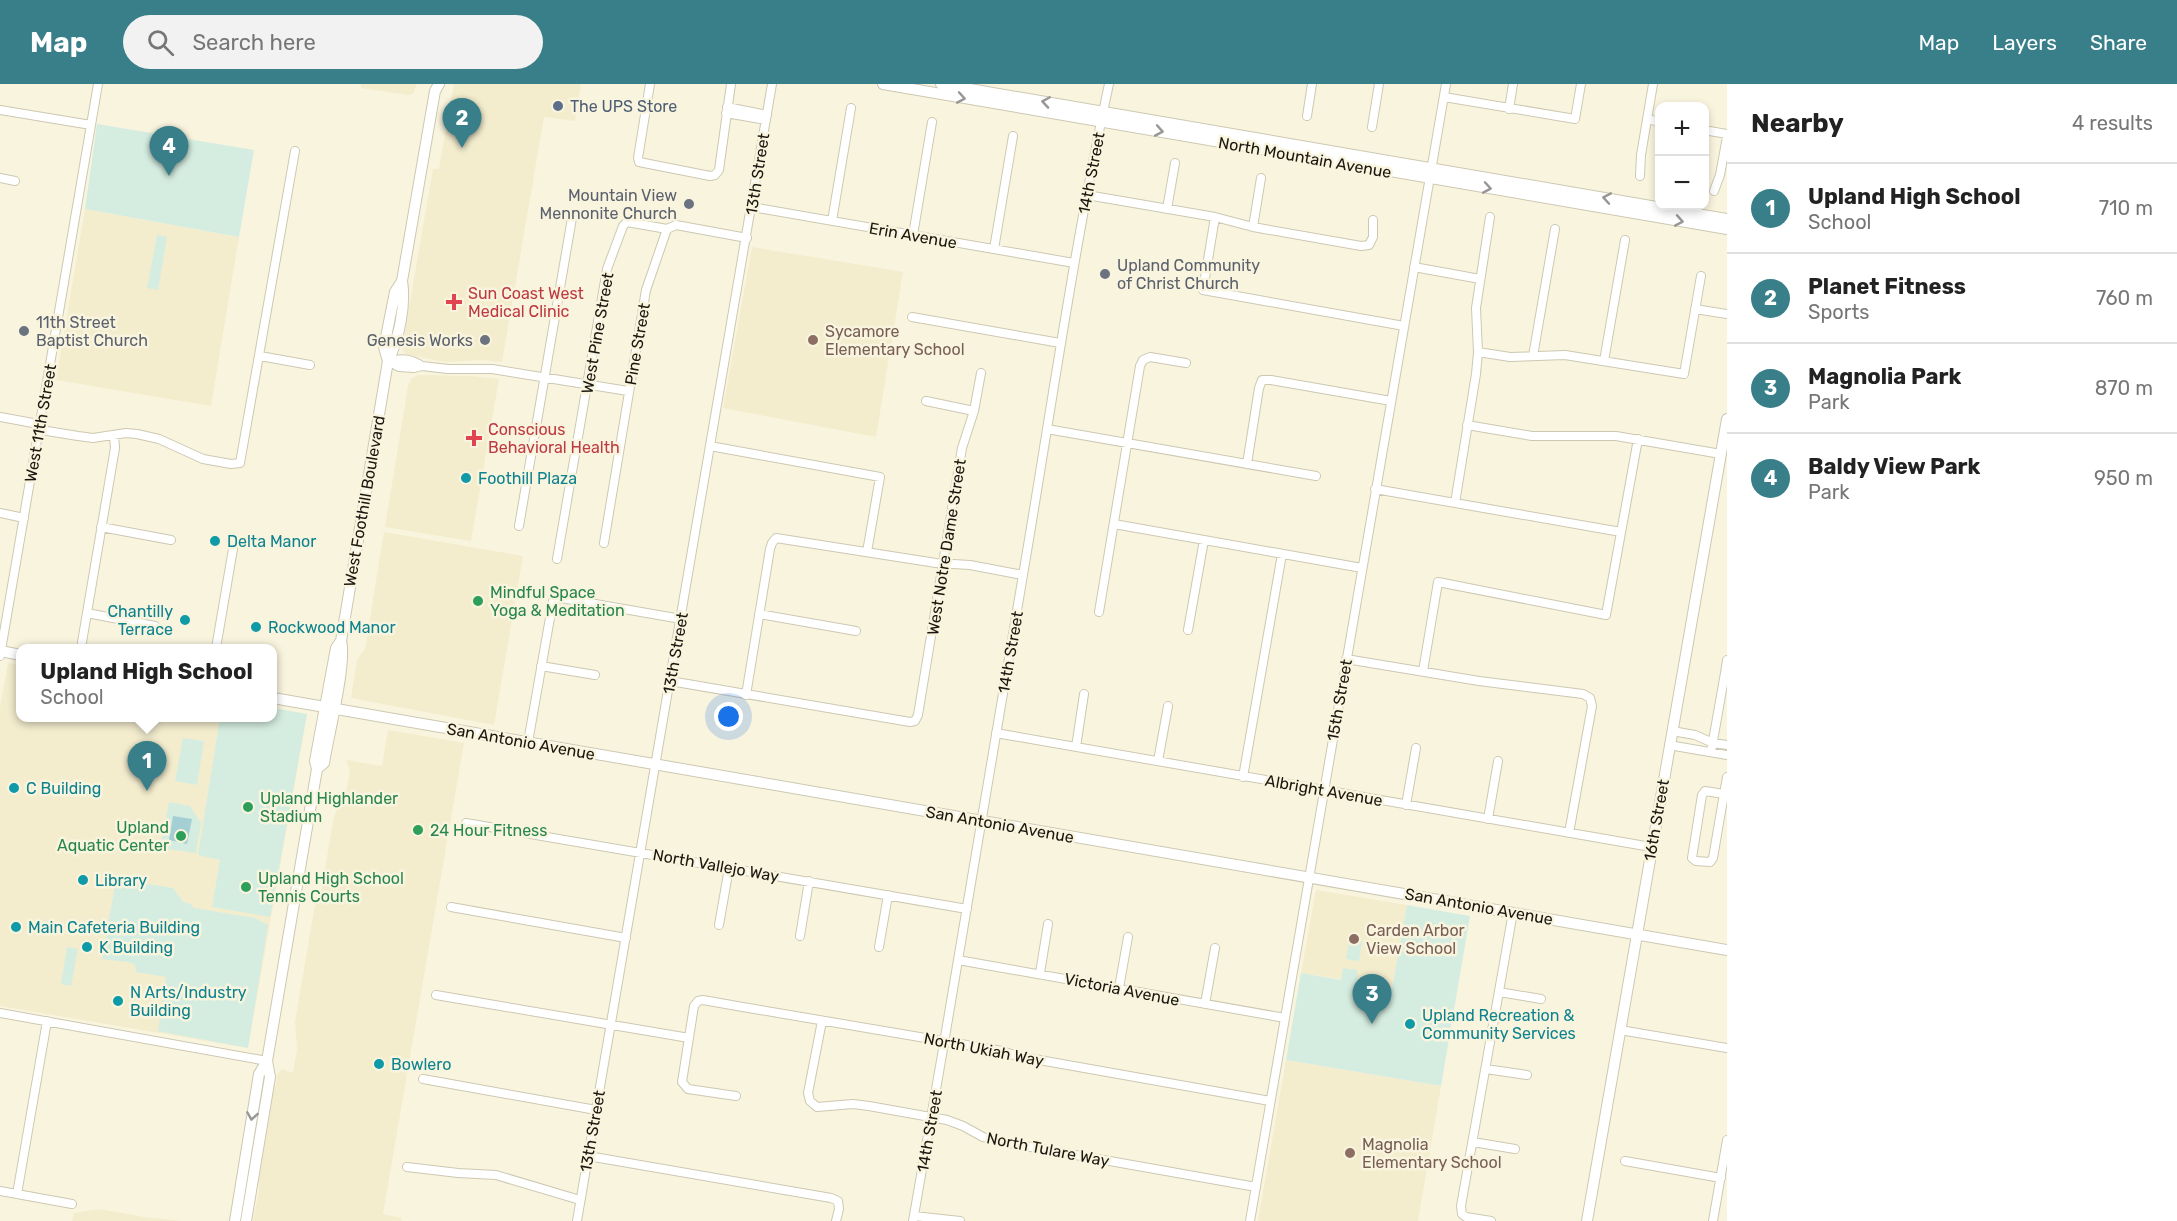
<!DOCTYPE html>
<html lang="en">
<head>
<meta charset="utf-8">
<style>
	body { margin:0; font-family:Rubik,sans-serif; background:#f2f2f2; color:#222 }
	.controls { position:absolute; right:18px; top:18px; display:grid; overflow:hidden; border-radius:12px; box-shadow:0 3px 9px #0003 }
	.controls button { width:54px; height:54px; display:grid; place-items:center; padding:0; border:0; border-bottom:2px solid #e0e0e0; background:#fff; color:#222; font:30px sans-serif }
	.you { position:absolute; left:729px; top:633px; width:21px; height:21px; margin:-15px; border:4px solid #fff; border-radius:50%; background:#1a73e8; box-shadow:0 0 0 9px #1a73e833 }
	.badge { display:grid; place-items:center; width:39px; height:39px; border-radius:50%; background:#387f89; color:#fff; font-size:20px; font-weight:700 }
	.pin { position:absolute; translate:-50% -50px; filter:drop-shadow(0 2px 3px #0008) }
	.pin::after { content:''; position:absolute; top:32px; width:21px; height:18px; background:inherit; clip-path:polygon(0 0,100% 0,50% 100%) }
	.popup { position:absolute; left:16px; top:560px; width:261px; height:78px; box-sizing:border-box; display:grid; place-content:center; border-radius:12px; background:#fff; filter:drop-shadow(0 2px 4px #0005); font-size:20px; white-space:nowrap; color:#767676 }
	.popup b { font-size:22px; color:#222 }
	.popup::after { content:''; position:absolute; left:50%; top:100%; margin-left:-12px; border:12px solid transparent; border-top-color:#fff }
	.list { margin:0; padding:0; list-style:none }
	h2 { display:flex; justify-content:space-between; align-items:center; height:78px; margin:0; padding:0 24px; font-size:26px }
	h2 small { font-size:20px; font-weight:400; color:#767676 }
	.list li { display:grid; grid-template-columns:39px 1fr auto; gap:18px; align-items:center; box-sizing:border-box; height:90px; padding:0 24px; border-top:2px solid #e0e0e0 }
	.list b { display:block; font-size:22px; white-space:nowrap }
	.list p { margin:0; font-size:20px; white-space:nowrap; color:#767676 }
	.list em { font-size:20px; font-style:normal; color:#767676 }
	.icon { flex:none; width:33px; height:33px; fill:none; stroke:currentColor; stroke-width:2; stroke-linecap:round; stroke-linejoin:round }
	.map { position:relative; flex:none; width:1727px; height:1137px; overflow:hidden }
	header { display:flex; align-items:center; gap:36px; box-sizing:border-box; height:84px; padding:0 30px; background:#387f89; color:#fff }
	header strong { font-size:28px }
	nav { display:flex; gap:33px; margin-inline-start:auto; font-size:21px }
	.search { width:420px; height:54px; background:#f2f2f2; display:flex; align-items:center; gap:15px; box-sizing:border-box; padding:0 21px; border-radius:33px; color:#767676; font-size:22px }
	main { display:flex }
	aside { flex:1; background:#fff }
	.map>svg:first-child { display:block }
	.built { fill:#f3edce }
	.green { fill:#d5ede1 }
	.water { fill:#a4cfd4 }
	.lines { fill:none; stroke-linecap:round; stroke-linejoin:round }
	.minor-casing { stroke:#cdc8b2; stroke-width:10 }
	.major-casing { stroke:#cdc8b2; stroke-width:12 }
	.minor { stroke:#fff; stroke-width:8 }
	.major { stroke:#fff; stroke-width:10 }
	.oneway { stroke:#989793 }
	.service-dot { fill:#5c6f8a; stroke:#f9f4de; stroke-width:2 }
	.worship-dot { fill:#6b7280; stroke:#f9f4de; stroke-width:2 }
	.health-dot { fill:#e0444e; stroke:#f9f4de; stroke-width:2 }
	.education-dot { fill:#8d6e63; stroke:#f9f4de; stroke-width:2 }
	.culture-dot { fill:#0f9aa8; stroke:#f9f4de; stroke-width:2 }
	.leisure-dot { fill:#2e9e5b; stroke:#f9f4de; stroke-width:2 }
	.labels { text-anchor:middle; stroke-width:5; stroke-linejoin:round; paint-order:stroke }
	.service-label { font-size:16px; fill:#4e5e75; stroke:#f9f4de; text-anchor:start }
	.street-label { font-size:16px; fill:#19170f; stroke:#f9f4de }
	.worship-label { font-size:16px; fill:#5b616d; stroke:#f9f4de; text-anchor:end }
	.health-label { font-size:16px; fill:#be3a42; stroke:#f9f4de; text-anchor:start }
	.education-label { font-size:16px; fill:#785e54; stroke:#f9f4de; text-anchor:start }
	.culture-label { font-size:16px; fill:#0d838f; stroke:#f9f4de; text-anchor:start }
	.leisure-label { font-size:16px; fill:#27864d; stroke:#f9f4de; text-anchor:start }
</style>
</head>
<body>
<header>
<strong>Map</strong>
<div class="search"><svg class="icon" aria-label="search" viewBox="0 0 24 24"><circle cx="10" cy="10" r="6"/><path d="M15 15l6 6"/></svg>Search here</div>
<nav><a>Map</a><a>Layers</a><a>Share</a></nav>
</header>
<main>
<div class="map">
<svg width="1727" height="1137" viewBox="0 0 1727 1137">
	<rect width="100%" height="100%" fill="#f9f4de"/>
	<path class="built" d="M361 0H417L413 10 408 11 361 4Z
		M454 0H581L575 37 544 33 502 278 483 276 445 278 405 270 402 264 433 85H439Z
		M85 125 239 153 211 322 56 296Z
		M752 163 903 188 876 353 723 324Z
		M418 291 471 292 499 295 471 457 385 443 408 302 412 294Z
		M384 448 523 472 494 641 351 614 357 576 365 565Z
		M8 579 21 581V634H273L307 630 248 964 0 922V623Z
		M388 646 464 659 383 1130 402 1134 401 1137H253L259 1107V1082L273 1002H276L277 990 282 985 293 989 297 966 295 938 317 809H321L334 732 347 705 350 686 346 676 382 682Z
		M1316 806 1407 821 1392 904 1301 889Z
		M1286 976 1441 1002 1418 1137H1258Z
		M100 1125 144 1133 182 1137H72L74 1129Z"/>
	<path class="green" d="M97 40 254 66 239 153 85 125Z
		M157 151 167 153 158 206 147 204Z
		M273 624 307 630 270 833 212 823 220 776 198 771 220 634H273Z
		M183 654 204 657 197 701 175 697Z
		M169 718 190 722 201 739 196 769 160 764Z
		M116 795 173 804 183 818 191 820 194 824 255 834 268 841 248 964 158 947 166 893 136 888 135 881 128 878 102 875Z
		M1407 821 1470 832 1441 1002 1286 976 1301 889 1341 896 1343 884 1357 886 1358 899 1392 904Z
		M1350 854 1362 857 1359 877 1346 875Z
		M67 863 78 865 71 902 61 900Z"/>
	<path class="water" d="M173 732 192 735 187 760 169 756Z"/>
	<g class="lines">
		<defs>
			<path id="minor" d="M650 0 638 74 639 78 710 92 715 91 719 86 731 0
				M1444 13 1575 35 1581 0
				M727 23 767 31
				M1509 25 1513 0
				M0 26 91 41
				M726 29 766 36
				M1307 32 1312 0
				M1647 35 1660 38
				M1372 43 1379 0
				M1704 46 1727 50
				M1640 92 1641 71 1653 0
				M0 94 15 97
				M1714 107 1720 91 1727 53
				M1087 111 1215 133 1253 143 1361 162 1369 161 1373 153V136
				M752 123 1074 179
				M1167 125 1175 79
				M1215 133 1203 206 1404 242
				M832 137 851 24
				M1253 143 1261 94
				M913 151 932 38
				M994 165 1013 52
				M1414 183 1480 195
				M1695 225 1727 230
				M912 233 1060 259
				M1478 268 1510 273 1565 271 1684 290 1701 192
				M260 272 310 281
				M1533 272 1555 145
				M388 277 399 283 414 284 422 282 448 285H492L628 307
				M388 277C401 274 411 274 422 282
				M1604 277 1625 156
				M926 317 974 327
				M0 333 33 339 47 347 78 352 93 354 126 349 137 350 159 355 203 375 231 380 240 379 295 67
				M1467 341 1532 352H1616L1721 370
				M1047 345 1316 392
				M710 362 880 393 867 468
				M1247 380 1259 304 1262 296H1271L1391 317
				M1375 405 1621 448
				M1455 419 1476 290 1478 268 1476 224 1490 133
				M0 429 24 434
				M1114 440 1362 484
				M519 442 572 134
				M101 443 171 456
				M604 459 646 206 667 145 676 141 747 154
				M557 475 607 185 623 142 627 138 667 145
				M1099 528 1140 282 1143 276 1150 273 1186 279
				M87 529 155 542
				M759 530 856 547
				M1188 546 1204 456
				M81 564 115 364 114 351
				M216 564 233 465
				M0 572 98 0
				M1346 575 1479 597 1583 610 1590 614 1592 622 1569 749
				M1727 576 1725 589 1727 590
				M541 582 595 591
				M1423 587 1438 498 1606 531 1638 355
				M670 597 910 638 915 637 918 631 962 364 974 327 981 289
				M746 611 770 465 772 459 776 454 936 479 970 481 1023 491
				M1672 647 1695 651 1713 659 1727 661
				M996 649 1651 763
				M528 658 553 517 561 514 681 535
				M1669 661 1727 671
				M1076 663 1084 610
				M1711 668 1725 589
				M1158 677 1168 622
				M1243 693 1282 470
				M1705 707 1724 710 1713 774 1710 778 1696 777 1692 774 1702 711Z
				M1724 710 1727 693
				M1406 721 1416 664
				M1488 735 1498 677
				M466 739 967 825
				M451 823 626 854
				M719 841 729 784
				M800 852 809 797
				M879 863 888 811
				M958 876 1285 934
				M1040 889 1048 840
				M1119 904 1128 853
				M1499 908 1541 915
				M436 911 689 954
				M1205 920 1215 864
				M0 929 267 977
				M822 937 808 1009 810 1017 817 1023 853 1020 869 1022 947 1036 963 1042 983 1053 997 1057 1256 1103
				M1620 946 1727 964
				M1486 985 1527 991
				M423 995 596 1026
				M736 1012 688 1005 682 998 694 922 698 917 703 916 737 922 1002 967 1017 972 1270 1017
				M1473 1058 1515 1065
				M588 1072 831 1114 838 1117 839 1125 836 1137
				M1625 1077 1721 1094
				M407 1083 458 1089 496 1091 580 1116
				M0 1107 72 1120
				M17 1110 47 937
				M914 1132 960 1137
				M577 1137 772 0
				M913 1137C951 922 987 707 1023 491 1051 327 1074 162 1109 0
				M1250 1137 1446 0
				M1491 1137 1466 1133 1462 1130 1461 1122 1513 828
				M1713 1137 1727 1056"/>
			<path id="major" d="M883 0 1727 145
				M941 0 1727 135
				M388 277 384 263 395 208 402 197 435 7 439 0
				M0 567 21 571
				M273 614 1727 866
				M317 685 324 679C328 653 347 578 341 557L388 277C399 255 406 221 402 197
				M235 1137 259 990 267 977
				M246 1137 270 993 267 977 317 685 315 677 336 564 341 557
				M1587 1137 1727 335"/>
		</defs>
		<use href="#minor" class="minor-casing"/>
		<use href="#major" class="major-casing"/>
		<use href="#minor" class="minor"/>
		<use href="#major" class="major"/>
	</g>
	<defs><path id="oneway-chevron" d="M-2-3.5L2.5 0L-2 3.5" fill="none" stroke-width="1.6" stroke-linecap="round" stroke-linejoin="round" transform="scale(1.5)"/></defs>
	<g class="oneway">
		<use href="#oneway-chevron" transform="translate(961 14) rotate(10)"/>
		<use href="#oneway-chevron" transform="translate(1046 18) rotate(-171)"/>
		<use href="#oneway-chevron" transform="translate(1159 47) rotate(10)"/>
		<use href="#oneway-chevron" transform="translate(1487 104) rotate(10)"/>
		<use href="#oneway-chevron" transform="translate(1607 114) rotate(-170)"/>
		<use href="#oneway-chevron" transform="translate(1679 137) rotate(10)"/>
		<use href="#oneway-chevron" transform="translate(252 1032) rotate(99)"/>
	</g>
	<circle class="service-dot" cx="558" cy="22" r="6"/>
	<g class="worship-dot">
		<circle cx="689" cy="120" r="6"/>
		<circle cx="1105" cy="190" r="6"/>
		<circle cx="24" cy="247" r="6"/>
		<circle cx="485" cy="256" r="6"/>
	</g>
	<g class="health-dot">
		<path d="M451 209h6v6h6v6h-6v6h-6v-6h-6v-6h6z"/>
		<path d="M471 345h6v6h6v6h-6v6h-6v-6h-6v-6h6z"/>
	</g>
	<g class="education-dot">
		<circle cx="813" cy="256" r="6"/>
		<circle cx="1354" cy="855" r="6"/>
		<circle cx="1350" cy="1069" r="6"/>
	</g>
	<g class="culture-dot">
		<circle cx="466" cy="394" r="6"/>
		<circle cx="215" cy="457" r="6"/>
		<circle cx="185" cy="536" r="6"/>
		<circle cx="256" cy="543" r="6"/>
		<circle cx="14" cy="704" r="6"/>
		<circle cx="83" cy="796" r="6"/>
		<circle cx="16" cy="843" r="6"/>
		<circle cx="87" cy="863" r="6"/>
		<circle cx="118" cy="917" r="6"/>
		<circle cx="1410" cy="940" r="6"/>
		<circle cx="379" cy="980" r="6"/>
	</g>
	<g class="leisure-dot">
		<circle cx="478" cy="517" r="6"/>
		<circle cx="248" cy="723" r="6"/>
		<circle cx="418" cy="746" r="6"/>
		<circle cx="181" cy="752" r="6"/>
		<circle cx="246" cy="803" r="6"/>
	</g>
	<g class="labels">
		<g class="service-label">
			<text x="570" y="28">The UPS Store</text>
		</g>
		<g class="street-label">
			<text transform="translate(1305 73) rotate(10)" y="6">North Mountain Avenue</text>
			<text transform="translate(1091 89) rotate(-79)" y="6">14th Street</text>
			<text transform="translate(757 90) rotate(-81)" y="6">13th Street</text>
			<text transform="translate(913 151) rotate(10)" y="6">Erin Avenue</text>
			<text transform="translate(597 249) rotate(-80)" y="6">West Pine Street</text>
			<text transform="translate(637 260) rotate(-80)" y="6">Pine Street</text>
			<text transform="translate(40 339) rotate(-80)" y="6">West 11th Street</text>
			<text transform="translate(364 417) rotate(-80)" y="6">West Foothill Boulevard</text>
			<text transform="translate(946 463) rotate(-81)" y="6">West Notre Dame Street</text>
			<text transform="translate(1010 568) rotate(-80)" y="6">14th Street</text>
			<text transform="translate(675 569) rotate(-80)" y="6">13th Street</text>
			<text transform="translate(1339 616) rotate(-80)" y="6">15th Street</text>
			<text transform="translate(521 657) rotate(10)" y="6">San Antonio Avenue</text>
			<text transform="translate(1324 706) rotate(10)" y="6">Albright Avenue</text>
			<text transform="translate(1656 736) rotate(-80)" y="6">16th Street</text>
			<text transform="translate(1000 740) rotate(10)" y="6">San Antonio Avenue</text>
			<text transform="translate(716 781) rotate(10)" y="6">North Vallejo Way</text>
			<text transform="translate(1479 822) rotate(10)" y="6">San Antonio Avenue</text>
			<text transform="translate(1122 905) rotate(11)" y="6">Victoria Avenue</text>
			<text transform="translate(984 965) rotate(11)" y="6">North Ukiah Way</text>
			<text transform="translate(592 1047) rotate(-80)" y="6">13th Street</text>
			<text transform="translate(929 1047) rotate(-80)" y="6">14th Street</text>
			<text transform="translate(1048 1065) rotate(11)" y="6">North Tulare Way</text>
		</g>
		<g class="worship-label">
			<text x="677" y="117">Mountain View<tspan x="677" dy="18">Mennonite Church</tspan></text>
			<text x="1117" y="187" text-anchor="start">Upland Community<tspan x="1117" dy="18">of Christ Church</tspan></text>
			<text x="36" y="244" text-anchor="start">11th Street<tspan x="36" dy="18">Baptist Church</tspan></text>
			<text x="473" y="262">Genesis Works</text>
		</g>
		<g class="health-label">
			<text x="468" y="215">Sun Coast West<tspan x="468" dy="18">Medical Clinic</tspan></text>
			<text x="488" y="351">Conscious<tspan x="488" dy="18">Behavioral Health</tspan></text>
		</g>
		<g class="education-label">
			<text x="825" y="253">Sycamore<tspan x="825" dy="18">Elementary School</tspan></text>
			<text x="1366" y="852">Carden Arbor<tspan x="1366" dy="18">View School</tspan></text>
			<text x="1362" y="1066">Magnolia<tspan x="1362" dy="18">Elementary School</tspan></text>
		</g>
		<g class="culture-label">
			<text x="478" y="400">Foothill Plaza</text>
			<text x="227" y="463">Delta Manor</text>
			<text x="173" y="533" text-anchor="end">Chantilly<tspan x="173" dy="18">Terrace</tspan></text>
			<text x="268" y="549">Rockwood Manor</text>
			<text x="26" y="710">C Building</text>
			<text x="95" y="802">Library</text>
			<text x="28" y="849">Main Cafeteria Building</text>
			<text x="99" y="869">K Building</text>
			<text x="130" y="914">N Arts/Industry<tspan x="130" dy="18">Building</tspan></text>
			<text x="1422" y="937">Upland Recreation &amp;<tspan x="1422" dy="18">Community Services</tspan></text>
			<text x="391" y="986">Bowlero</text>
		</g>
		<g class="leisure-label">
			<text x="490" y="514">Mindful Space<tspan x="490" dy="18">Yoga &amp; Meditation</tspan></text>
			<text x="260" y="720">Upland Highlander<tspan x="260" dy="18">Stadium</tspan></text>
			<text x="169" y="749" text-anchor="end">Upland<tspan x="169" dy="18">Aquatic Center</tspan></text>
			<text x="430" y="752">24 Hour Fitness</text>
			<text x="258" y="800">Upland High School<tspan x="258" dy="18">Tennis Courts</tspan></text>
		</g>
	</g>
</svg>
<div class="controls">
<button>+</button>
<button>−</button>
</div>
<div class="you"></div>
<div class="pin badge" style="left:147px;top:707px">1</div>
<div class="popup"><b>Upland High School</b>School</div>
<div class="pin badge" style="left:462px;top:64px">2</div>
<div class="pin badge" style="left:1372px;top:940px">3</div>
<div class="pin badge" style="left:169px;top:92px">4</div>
</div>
<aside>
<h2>Nearby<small>4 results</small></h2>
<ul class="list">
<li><span class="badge">1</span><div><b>Upland High School</b><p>School</p></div><em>710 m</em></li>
<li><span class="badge">2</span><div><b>Planet Fitness</b><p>Sports</p></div><em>760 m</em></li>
<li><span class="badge">3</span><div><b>Magnolia Park</b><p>Park</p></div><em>870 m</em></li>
<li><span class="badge">4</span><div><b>Baldy View Park</b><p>Park</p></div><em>950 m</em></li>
</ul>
</aside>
</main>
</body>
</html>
